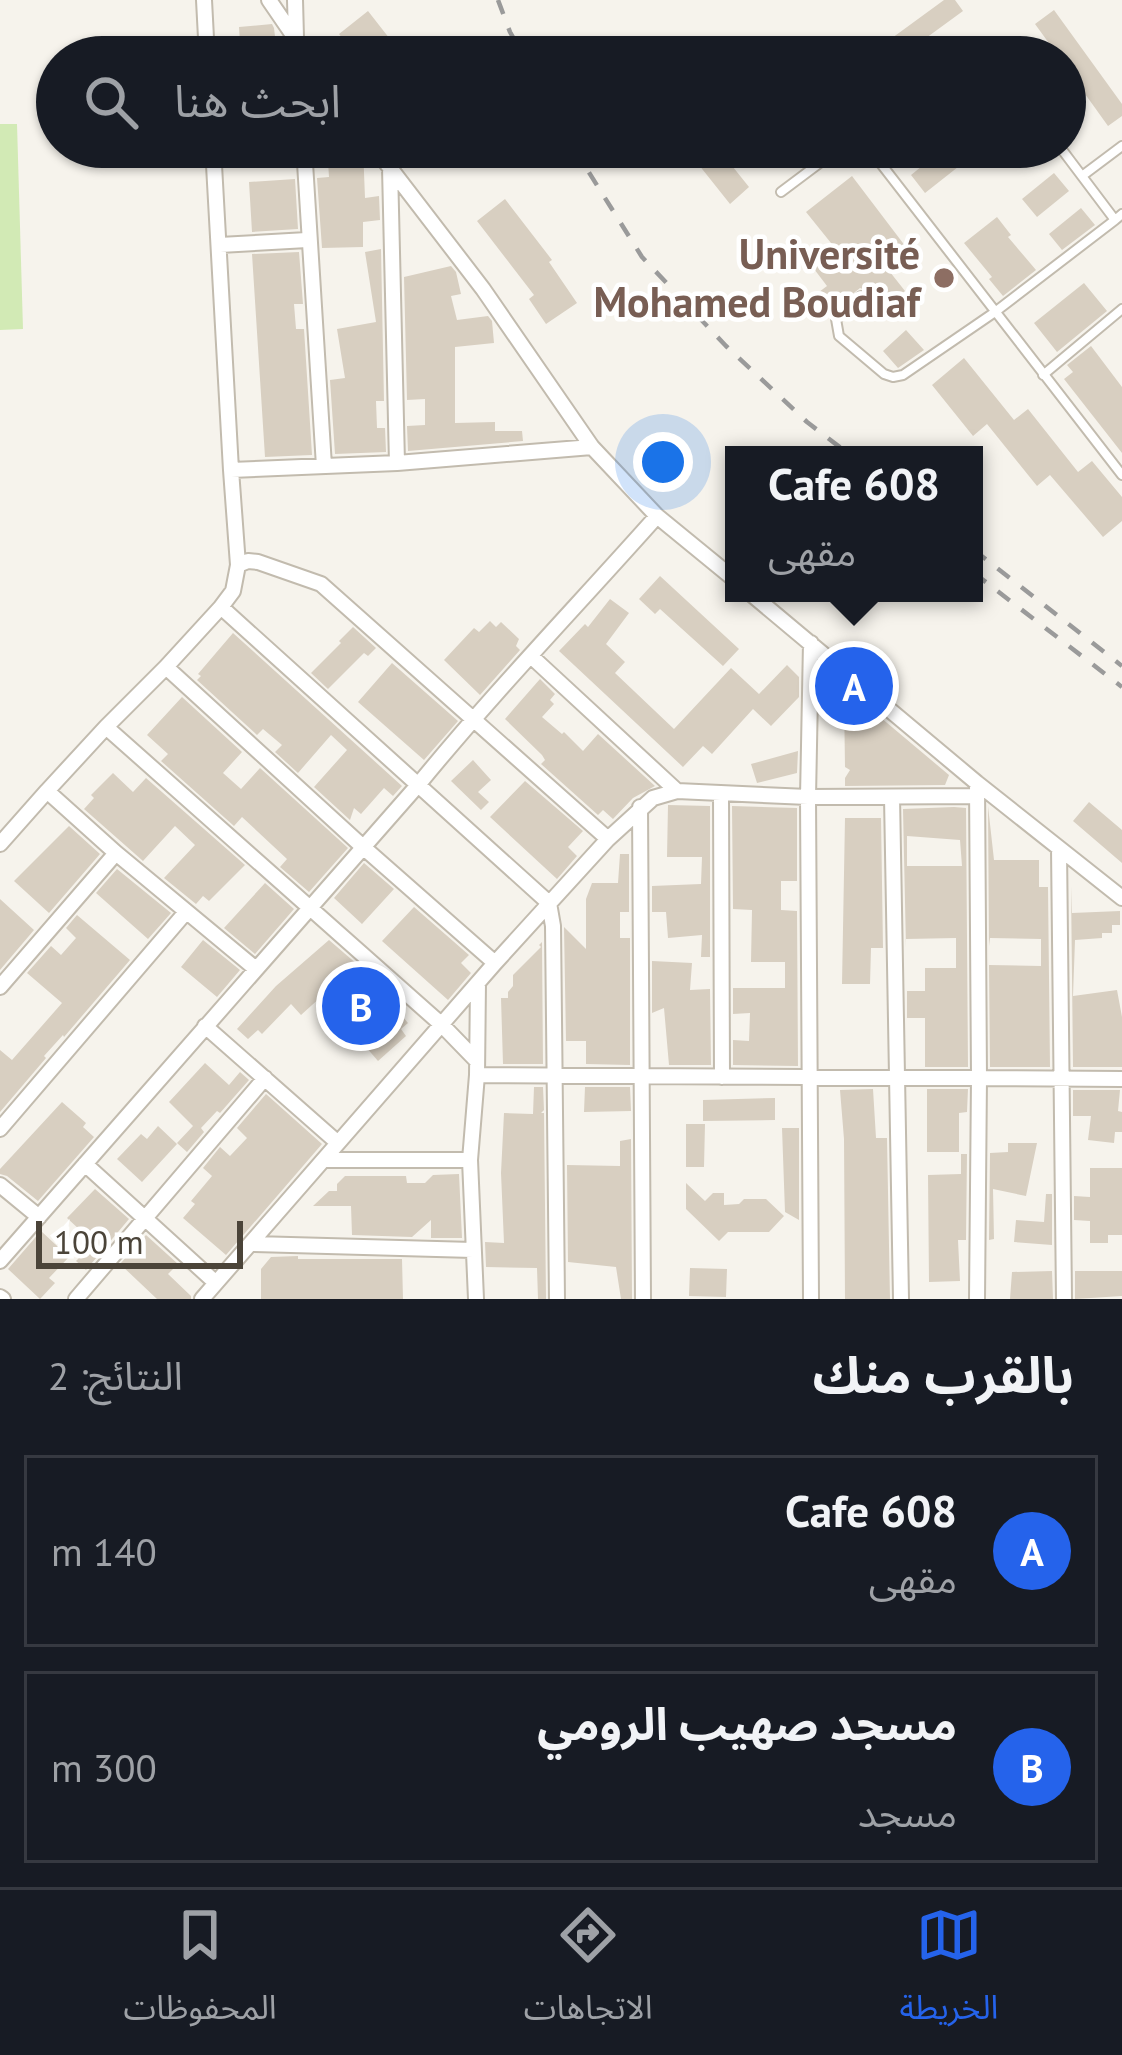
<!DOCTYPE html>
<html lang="ar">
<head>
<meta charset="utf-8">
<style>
	body { margin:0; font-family:"PT Sans","Noto Sans Arabic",sans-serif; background:#20242c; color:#f1f3f6; direction:rtl }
	.scale { position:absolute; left:36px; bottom:30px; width:207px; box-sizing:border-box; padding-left:12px; border:6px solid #4b4439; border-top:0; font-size:33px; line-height:42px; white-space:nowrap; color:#4b4439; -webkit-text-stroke:9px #fff; paint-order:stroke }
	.you { position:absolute; left:663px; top:462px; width:42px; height:42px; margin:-30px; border:9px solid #fff; border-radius:50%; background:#1a73e8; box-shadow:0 0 0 18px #1a73e833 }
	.badge { display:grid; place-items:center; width:78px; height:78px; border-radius:50%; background:#2563eb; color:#fff; font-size:39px; font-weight:700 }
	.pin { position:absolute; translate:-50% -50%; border:6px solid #fff; box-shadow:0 3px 12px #0006 }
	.popup { position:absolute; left:725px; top:446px; width:258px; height:156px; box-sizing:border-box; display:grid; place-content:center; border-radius:0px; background:#171b24; filter:drop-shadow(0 3px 9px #0005); font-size:39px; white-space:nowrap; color:#9ea1a6 }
	.popup b { font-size:45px; color:#f1f3f6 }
	.popup::after { content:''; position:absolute; left:50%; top:100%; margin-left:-24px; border:24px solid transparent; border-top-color:#171b24 }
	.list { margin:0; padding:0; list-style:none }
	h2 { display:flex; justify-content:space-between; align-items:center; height:156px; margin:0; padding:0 48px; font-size:51px }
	h2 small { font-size:39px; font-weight:400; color:#9ea1a6 }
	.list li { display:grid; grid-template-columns:78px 1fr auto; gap:36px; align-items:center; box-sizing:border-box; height:192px; margin:0 24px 24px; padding:0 24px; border:3px solid #363941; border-radius:0px }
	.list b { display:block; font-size:45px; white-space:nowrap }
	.list p { margin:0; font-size:39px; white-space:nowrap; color:#9ea1a6 }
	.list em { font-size:39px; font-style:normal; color:#9ea1a6 }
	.icon { flex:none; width:66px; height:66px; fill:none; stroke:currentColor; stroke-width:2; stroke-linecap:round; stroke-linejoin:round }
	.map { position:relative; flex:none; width:1122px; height:1299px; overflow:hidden; direction:ltr }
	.search { position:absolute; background:#171b24; box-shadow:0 3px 9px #0004; left:36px; right:36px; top:36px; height:132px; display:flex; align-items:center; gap:30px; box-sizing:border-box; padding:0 42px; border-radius:66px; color:#9ea1a6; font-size:45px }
	.sheet { height:588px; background:#171b24 }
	nav { display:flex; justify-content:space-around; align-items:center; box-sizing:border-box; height:168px; border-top:3px solid #363941; background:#171b24; font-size:33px; color:#9ea1a6 }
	nav a { display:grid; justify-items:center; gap:6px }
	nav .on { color:#2563eb }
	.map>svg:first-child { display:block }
	.green { fill:#d2eab5 }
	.building { fill:#d8cfc1; fill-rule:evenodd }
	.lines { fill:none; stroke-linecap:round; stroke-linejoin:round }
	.service-casing { stroke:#c2bbae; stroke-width:12 }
	.minor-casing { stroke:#c2bbae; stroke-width:18 }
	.service { stroke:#fff; stroke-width:8 }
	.minor { stroke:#fff; stroke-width:14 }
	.rail { stroke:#9a9a9a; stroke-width:4.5; stroke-dasharray:15 15; stroke-linecap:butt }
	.education-dot { fill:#8d6e63; stroke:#fff; stroke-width:4.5 }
	.labels { text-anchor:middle; stroke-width:9; stroke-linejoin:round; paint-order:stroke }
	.education-label { font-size:42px; font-weight:bold; fill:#785e54; stroke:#fff; text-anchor:end }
</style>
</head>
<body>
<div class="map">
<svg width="1122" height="1299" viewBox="0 0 1122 1299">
	<rect width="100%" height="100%" fill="#f6f3ec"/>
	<path class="green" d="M0 124H17L23 329 0 330Z"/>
	<path class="building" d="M944 0H955L963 11 900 57H866Z
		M1054 10 1122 104V116L1108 126 1065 66V57H1059L1035 24Z
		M368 11 404 57H357L339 34Z
		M272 24 274 28 277 53 265 54V57H241L239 27Z
		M327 147H363L365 198 379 196 380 220 363 222V247L322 248 317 178 329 177Z
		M700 147H717L749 187 730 204 691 155Z
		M943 149 958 167 925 193 911 175Z
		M1054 173 1069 191 1037 217 1022 199Z
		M852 176 912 255 890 272 905 291 881 309 866 290 860 288 833 310 819 292 827 286 808 261 831 243 806 212Z
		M295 179 298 229 252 232 249 182Z
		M505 199 552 260 549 262 577 303 546 324 529 299 534 295 477 221Z
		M1081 208 1095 225 1062 250 1049 234Z
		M997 217 1011 235 1008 237 1036 270 1003 296 989 279 992 277 964 243Z
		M381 249 384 401H376L377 428H385L386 452 335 454 330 380 345 378 337 329 376 322 365 252Z
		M299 252 303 304H294L296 329H304L312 455 265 457 252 254Z
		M451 266 456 272 461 294 451 296 457 320 488 316 492 321 494 343 455 347V423L495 422V431H522L523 441 408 451 407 426 425 425V399L407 400 404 277Z
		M1084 283 1107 311 1057 352 1034 323Z
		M906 330 924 350 898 368 883 351Z
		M1091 346 1122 387V453L1064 379 1073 372 1067 365Z
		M964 358 1014 420 1028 409 1078 472 1092 461 1122 497V521L1103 537 1050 475 1037 486 987 424 973 436 932 385Z
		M660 576 739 649 723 666 660 609 655 614 639 599Z
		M610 599 629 613 606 644 625 662 615 673 674 729 731 668 759 694 787 665 799 677V697L771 726 753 709 712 754 703 746 683 767 559 651 585 624 588 627Z
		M490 621 496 627 501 622 519 639 516 646 520 650 480 695 444 660 474 628 479 632Z
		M353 627 376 648 368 656 364 653 328 689 311 673 341 643 339 641Z
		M233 633 402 786 393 796 384 788 361 814 354 808 350 820 314 787 347 750 331 735 298 773 275 752 282 745 263 729 257 735 197 680 201 676 198 674Z
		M392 663 458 721 424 760 358 702Z
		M540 679 555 694 550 700 554 704 542 717 562 734 564 732 583 751 598 734 655 786 633 798 613 819 603 810 598 815 541 764 545 760 542 755 505 719Z
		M844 696H855L949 775 945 785 845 786V778L850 770 845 767Z
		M182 697 242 752 223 773 241 789 260 768 348 848 309 892 280 867 287 859 242 817 234 826 161 761 168 754 147 735Z
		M798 751 797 773 757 783 751 764Z
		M473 760 491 780 478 792 489 802 481 810 451 781Z
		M113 773 133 792 146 778 245 865 209 901 203 896 196 904 164 878 195 845 175 826 143 861 84 809 94 798 91 795Z
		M525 781 583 831 568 847 577 856 557 879 490 817Z
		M1089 802 1122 830V863L1073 821Z
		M668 805 710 806V957H701L702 935 668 938 666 912H652V886L701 884 702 857H667Z
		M732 806 797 808V881H781V910L797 911 798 1066 733 1065V1040L749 1041 750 1013 733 1014V988H785V962H751L752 910 733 909Z
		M988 806 994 860H1039V887H1048L1050 1067H990L989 965 1041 966V939L990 938 989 946Z
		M954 807 966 808 968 1067H925V1018H907V991H925V968H956V938L906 939V948L903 809ZM907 836 960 840 962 866H907Z
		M845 818H881L883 948H871L870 984H842Z
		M69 826 100 854 49 913 14 881Z
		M620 854H629V912H620V938H630V1065L586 1064V1041H566L564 927 586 949V899L592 883H618Z
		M364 863 394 889 362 924 334 898Z
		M117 869 171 913 148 939 96 893Z
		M265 883 294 909 255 954 224 928Z
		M1071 886 1072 913 1120 911V925H1112V933H1102V938L1075 940 1073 996 1117 990 1122 1017V1067H1073Z
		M0 899 34 930 0 970Z
		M414 907 469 955 461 963 471 973 448 1000 382 941Z
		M77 915 130 960 64 1037 63 1035 44 1056 46 1058 0 1112V1050L12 1060 62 1003 27 973 51 946 61 955 76 938 66 928Z
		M203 940 240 970 217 997 181 967Z
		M329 940 358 965 408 1023 401 1029 406 1036 378 1061 322 996 301 1015 291 1004 262 1034 258 1030 248 1039 237 1029 276 986Z
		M542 942 543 1064H503L501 998H508V992L513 986V975L541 947 539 945Z
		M652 961 692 963 690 990 710 989 711 1065H669L664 1008 652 1013Z
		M205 1063 229 1085 240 1072 249 1080 220 1113 217 1111 201 1128 204 1132 187 1152 177 1143 193 1126 169 1102Z
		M534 1087H543L544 1110 541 1113H544L546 1299H538L537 1268 486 1267 485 1242 504 1243 501 1173 504 1113 533 1114Z
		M585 1087H630L631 1111 584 1112Z
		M873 1089 876 1138H887L890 1299H845L844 1139 840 1090Z
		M927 1089H968L967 1112 959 1113V1152H927Z
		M1073 1090H1120L1118 1111 1122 1112V1132H1115L1114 1143 1088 1140 1091 1116H1073Z
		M266 1094 322 1144 226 1255 183 1218 195 1204 191 1201 212 1176 203 1168 220 1147 230 1156 247 1138 237 1128Z
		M775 1098V1120L703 1121V1100Z
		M62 1102 86 1123 83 1127 94 1137 38 1201 7 1176 0 1174V1169Z
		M686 1124H705L704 1167H686Z
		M158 1126 177 1144 142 1182 117 1159 141 1134 147 1139Z
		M782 1128H799V1220L785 1212Z
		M631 1139 632 1299H621L616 1267 568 1262 567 1165 620 1166V1141Z
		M1008 1143H1037L1026 1196 993 1189 994 1239 989 1240 990 1153 1008 1152Z
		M961 1154H967L966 1240H958L960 1281 929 1282 928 1175 961 1174Z
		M1090 1168H1122V1235H1108V1243H1090V1221L1074 1220V1196L1090 1197Z
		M459 1174 462 1238H431V1220L412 1237 352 1235 351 1206H313L329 1191H337V1184L345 1176H406L407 1183H425L433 1175Z
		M686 1183 705 1201 713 1193H724V1205L739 1204 744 1199H766L784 1216 769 1232H728L719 1241 686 1209Z
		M95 1189 129 1219 86 1270 76 1261 94 1243 67 1218Z
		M1046 1194H1052V1245L1014 1242 1016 1220 1044 1222Z
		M41 1231 69 1257 49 1278 55 1283 40 1299 8 1269Z
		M146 1235 178 1264 168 1274 191 1296V1299H157L120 1264Z
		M298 1256V1259H402L403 1299H261V1269L271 1257Z
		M690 1268 727 1269 726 1297 689 1296Z
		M1052 1271 1053 1299H1010L1012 1272Z
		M1075 1271H1122V1296L1075 1299Z"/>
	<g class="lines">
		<defs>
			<path id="service" d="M955 57 976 43 981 45 993 57
				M868 147 1122 475
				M1060 147 1115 220 1122 214
				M1082 176 1122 146
				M781 192 841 147
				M861 296 836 319 839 336 884 374 893 377 903 375 995 312 1115 220
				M1043 375 1122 309"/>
			<path id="minor" d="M204 0 207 57
				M269 0 308 57
				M295 0 296 37
				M213 147 231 470 397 463 592 447
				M304 147 324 466
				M374 147 483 289 592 447 657 516 734 579
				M390 168 397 463
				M220 245 307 240
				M231 470 238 565
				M750 593 977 783 1122 898
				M221 607 233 591 238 565 248 561 258 562 321 584 608 839
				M811 643 808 797 811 1299
				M532 657 677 791
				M166 667 221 607 549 903 553 926 557 1299
				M106 727 166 667 363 847 495 963
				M977 783 979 1078 977 1299
				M47 791 106 727 442 1025 476 1060
				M721 793 722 1077
				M892 797 901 1299
				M640 807 643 1299
				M0 844 47 791 116 853
				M1059 848 1064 1299
				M0 987 116 853 256 969
				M205 1026 338 1143
				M477 1075 1122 1079
				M0 1129 186 912
				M324 1160H470L476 1299
				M470 1160 477 1075 478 983
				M85 1164 216 1283
				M0 1185 39 1217
				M252 1244 473 1250
				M0 1261 418 785C494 692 577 606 657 516
				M0 1297 3 1299
				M76 1299 265 1078
				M202 1299 495 963 608 839 653 798 677 791 808 797 976 796"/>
		</defs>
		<use href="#service" class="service-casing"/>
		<use href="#minor" class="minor-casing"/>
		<use href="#service" class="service"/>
		<use href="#minor" class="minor"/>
		<path class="rail" d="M498 0 510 32 524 57
			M573 147 642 257 726 346 807 422 850 455
			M974 550 1122 666
			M974 573 1122 687"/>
	</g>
	<circle class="education-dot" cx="944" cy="278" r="12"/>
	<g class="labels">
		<g class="education-label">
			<text x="920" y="269">Université<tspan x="920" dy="48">Mohamed Boudiaf</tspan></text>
		</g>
	</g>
</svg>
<div class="scale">100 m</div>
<div class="you"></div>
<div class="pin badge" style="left:854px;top:686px">A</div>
<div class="popup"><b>Cafe 608</b>مقهى</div>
<div class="pin badge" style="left:361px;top:1006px">B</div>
<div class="search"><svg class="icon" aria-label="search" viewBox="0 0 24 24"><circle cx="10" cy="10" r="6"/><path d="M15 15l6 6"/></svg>ابحث هنا</div>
</div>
<section class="sheet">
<h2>بالقرب منك<small>النتائج: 2</small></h2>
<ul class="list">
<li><span class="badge">A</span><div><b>Cafe 608</b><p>مقهى</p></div><em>140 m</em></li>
<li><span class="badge">B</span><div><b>مسجد صهيب الرومي</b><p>مسجد</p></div><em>300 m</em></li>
</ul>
</section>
<nav>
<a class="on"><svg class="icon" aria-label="map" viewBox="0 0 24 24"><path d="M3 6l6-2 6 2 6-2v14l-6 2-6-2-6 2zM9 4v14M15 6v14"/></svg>الخريطة</a>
<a><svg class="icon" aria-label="directions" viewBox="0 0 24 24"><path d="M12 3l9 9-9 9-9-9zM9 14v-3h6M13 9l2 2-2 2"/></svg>الاتجاهات</a>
<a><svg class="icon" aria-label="saved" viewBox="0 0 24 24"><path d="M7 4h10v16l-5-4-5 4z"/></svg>المحفوظات</a>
</nav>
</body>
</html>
